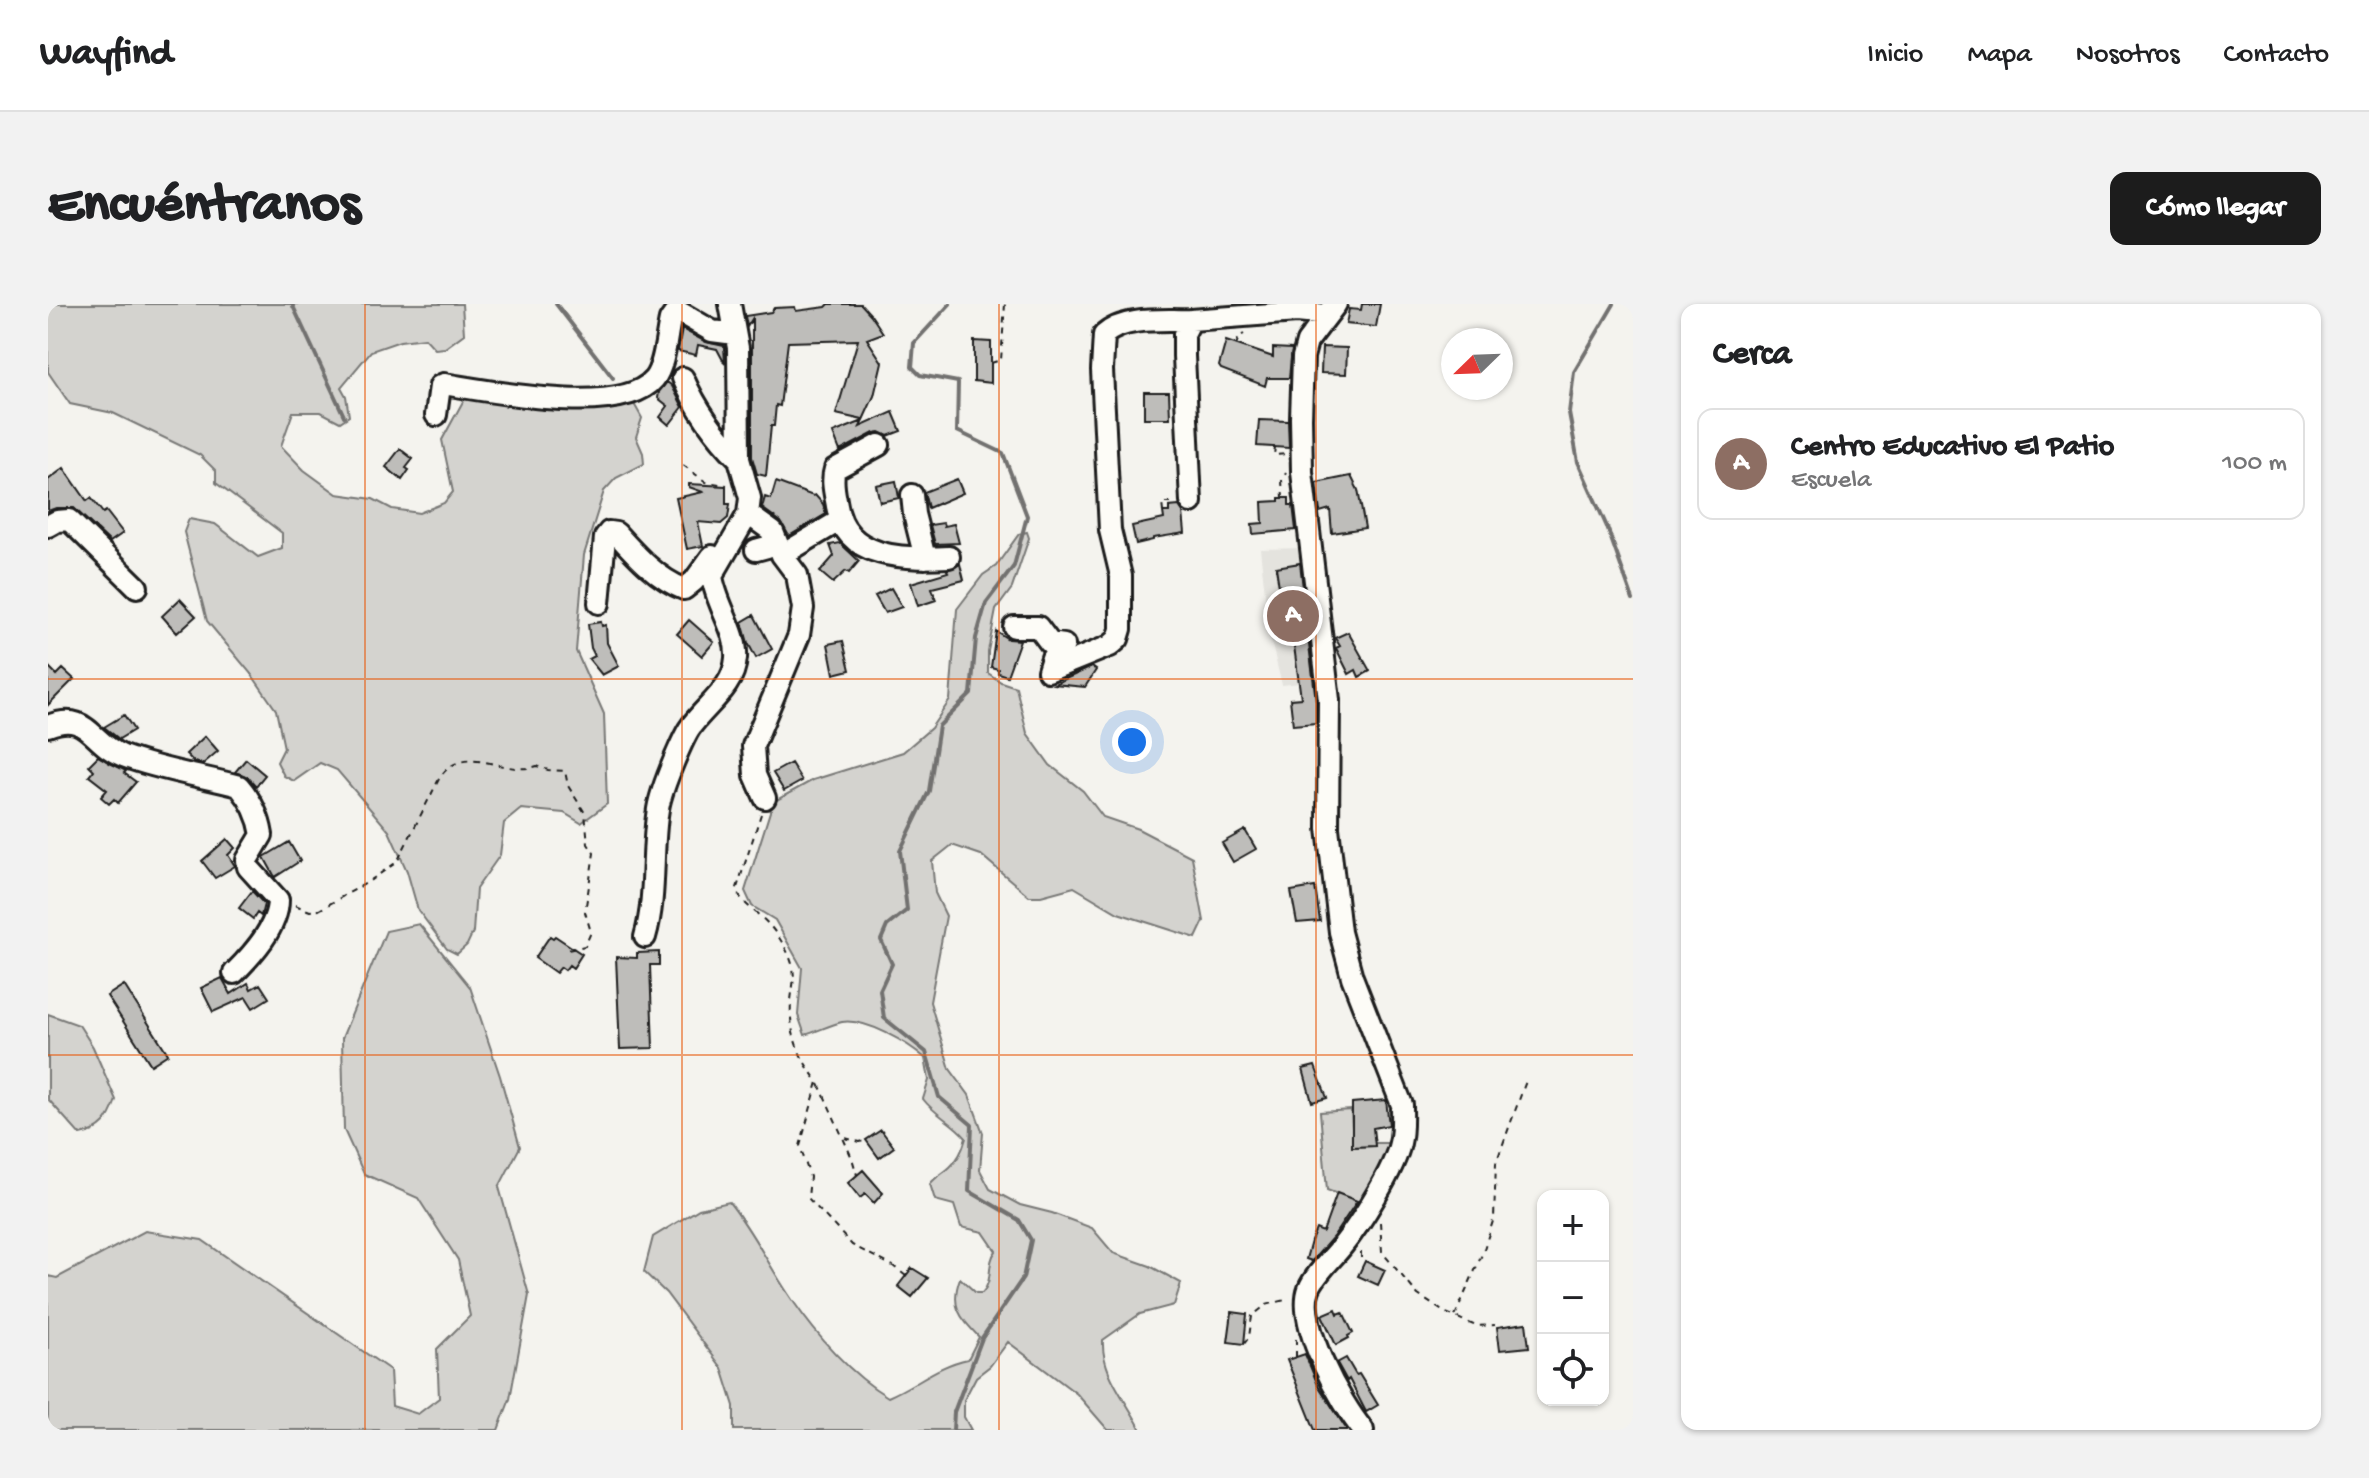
<!DOCTYPE html>
<html lang="es">
<head>
<meta charset="utf-8">
<style>
	body { margin:0; font-family:"Gochi Hand",sans-serif; background:#f2f2f2; color:#202124 }
	.controls { position:absolute; right:24px; bottom:24px; display:grid; overflow:hidden; border-radius:16px; box-shadow:0 2px 6px #0004 }
	.controls button { width:72px; height:72px; display:grid; place-items:center; padding:0; border:0; border-bottom:2px solid #e0e0e0; background:#fff; color:#202124; font:40px sans-serif }
	.compass { position:absolute; left:1393px; top:24px; width:72px; height:72px; border-radius:50%; background:#fff; box-shadow:0 2px 6px #0004; rotate:247deg }
	.you { position:absolute; left:1084px; top:438px; width:28px; height:28px; margin:-20px; border:6px solid #fff; border-radius:50%; background:#1a73e8; box-shadow:0 0 0 12px #1a73e833 }
	.badge { display:grid; place-items:center; width:52px; height:52px; border-radius:50%; background:#1c1c1c; color:#fff; font-size:26px; font-weight:700 }
	.pin { position:absolute; translate:-50% -50%; border:4px solid #fff; box-shadow:0 2px 8px #0006 }
	.list { margin:0; padding:0; list-style:none }
	h2 { display:flex; justify-content:space-between; align-items:center; height:104px; margin:0; padding:0 32px; font-size:34px }
	h2 small { font-size:26px; font-weight:400; color:#757577 }
	.list li { display:grid; grid-template-columns:52px 1fr auto; gap:24px; align-items:center; box-sizing:border-box; height:112px; margin:0 16px 16px; padding:0 16px; border:2px solid #e0e0e0; border-radius:16px }
	.list b { display:block; font-size:30px; white-space:nowrap }
	.list p { margin:0; font-size:26px; white-space:nowrap; color:#757577 }
	.list em { font-size:26px; font-style:normal; color:#757577 }
	.icon { flex:none; width:44px; height:44px; fill:none; stroke:currentColor; stroke-width:2; stroke-linecap:round; stroke-linejoin:round }
	.map { position:relative; flex:none; width:1585px; height:1126px; overflow:hidden; border-radius:16px }
	header { display:flex; align-items:center; gap:48px; box-sizing:border-box; height:112px; padding:0 40px; background:#fff; border-bottom:2px solid #e0e0e0 }
	header strong { font-size:38px }
	nav { display:flex; gap:44px; margin-inline-start:auto; font-size:28px }
	.intro { display:flex; align-items:center; justify-content:space-between; box-sizing:border-box; height:192px; padding:0 48px }
	h1 { margin:0; font-size:56px }
	.button { padding:20px 36px; border-radius:16px; background:#1c1c1c; color:#fff; font-size:28px; font-weight:700 }
	main { display:flex; gap:48px; padding:0 48px }
	aside { flex:1; background:#fff; border-radius:16px; box-shadow:0 2px 6px #0004 }
	.map>svg:first-child { display:block }
	.built { fill:#e4e3de }
	.green { fill:#d4d3cf; stroke:#787876; stroke-width:2 }
	.lines { fill:none; stroke-linecap:round; stroke-linejoin:round }
	.stream { stroke:#72716f; stroke-width:4 }
	.building { fill:#bebdba; stroke:#1c1c1c; stroke-width:2 }
	.minor-casing { stroke:#1c1c1c; stroke-width:26 }
	.path { stroke:#1c1c1c; stroke-width:2; stroke-dasharray:6 6; stroke-linecap:butt }
	.minor { stroke:#fdfcf7; stroke-width:20 }
	.grid { fill:none; stroke:#e8590c; stroke-width:2; stroke-opacity:0.55 }
</style>
</head>
<body>
<header>
<strong>Wayfind</strong>
<nav><a>Inicio</a><a>Mapa</a><a>Nosotros</a><a>Contacto</a></nav>
</header>
<div class="intro"><h1>Encuéntranos</h1><a class="button">Cómo llegar</a></div>
<main>
<div class="map">
<svg width="1585" height="1126" viewBox="0 0 1585 1126">
	<rect width="100%" height="100%" fill="#f4f3ee"/>
	<filter id="ink" filterUnits="userSpaceOnUse"><feTurbulence type="fractalNoise" baseFrequency=".0125" numOctaves="2"/><feDisplacementMap in="SourceGraphic" scale="16" xChannelSelector="R" yChannelSelector="G"/><feConvolveMatrix kernelMatrix="1 2 1 2 8 2 1 2 1" color-interpolation-filters="sRGB"/></filter>
	<g filter="url(#ink)">
		<path class="built" d="M1258 244 1270 377 1234 381 1222 333 1212 245Z"/>
		<path class="green" d="M0 0H414L416 30 397 44 387 45 377 34 352 37 323 47 293 83 298 92 301 112 292 118 273 108H245L233 142 256 166 289 190 325 195 344 205 371 209 396 199 405 188 394 136 419 90 585 98 594 114 588 133 595 149 596 160 568 174 556 187 536 251 528 347 556 410 559 500 533 519 516 509 473 505 456 519 452 551 428 585 425 628 419 641 409 650 399 645 370 606 359 567 341 527 289 466 272 459 246 477 236 472 229 458 236 444 228 406 204 371 159 317 136 228 141 215 167 220 210 253 234 244V229L168 179V167L152 151 65 109 22 100 0 68Z
			M979 228 981 234 964 284 948 306 940 347V369L953 378 968 383 979 429 1002 461 1035 487 1055 513 1090 525 1144 553 1156 617 1148 634 1070 609 1026 583 993 592H981L933 551 904 541 884 557 887 589 898 612 882 698 902 765 921 791 935 829 932 866 942 885 972 901 1004 909 1044 924 1065 949 1102 962 1133 979 1126 1001 1092 1010 1055 1036C1053 1070 1079 1096 1093 1126H1060L1029 1090 960 1038 942 1062 928 1073 916 1096V1113L923 1126H686V1102L674 1064 618 989 596 968 605 933 651 905 681 898C706 929 722 964 745 997 769 1032 803 1071 840 1093 868 1081 890 1061 920 1055L931 1033C911 1012 902 1002 912 974L928 989H934C946 977 938 959 948 947L935 928 913 923 906 901 887 896 882 880C888 872 895 870 902 863 911 855 915 845 918 834 905 818 888 812 875 795L881 776 877 754C860 739 818 714 794 718 782 721 770 727 757 731L750 711 754 664 727 616 704 602 697 587 725 498 765 476 855 448 883 424 902 396 909 305 935 271 948 262 971 230Z
			M371 620 422 683 452 772 472 843 451 883 481 991 462 1095 450 1126H0V972L9 974 97 927 154 936 342 1066 344 1102 370 1110 391 1094 389 1045 422 1012 410 956 370 894 316 870 296 826 294 734 338 627Z
			M0 710 31 721 45 743 68 796C61 816 54 827 32 831L0 795Z
			M1303 806 1305 843 1326 842 1327 839H1347L1316 900 1279 886 1272 808Z"/>
		<g class="lines">
			<path class="stream" d="M244 0 296 112
				M508 0 565 74
				M902 0 866 39 864 63 872 71 910 78 909 127 955 149 979 212 966 262 938 299 928 334 923 390 891 422 881 487 852 547 859 606 839 622 833 636 844 660 832 686 836 714 878 748 891 793 924 821 921 887 971 916 983 936 975 974 934 1034 906 1108 905 1126
				M1566 0 1526 68 1521 109 1530 158 1559 223 1585 296"/>
		</g>
		<path class="building" d="M781 0H813L823 11 835 29 819 35 834 58 826 92 815 116 788 110 810 36 740 38 732 102 728 101 726 122H723L718 172 709 170 704 153V15L699 23 697 12 723 8 726 4 747 3 748 7 778 3Z
			M1314 0H1332L1328 23 1298 20 1301 5 1313 6Z
			M634 25 658 38 676 42 677 60 669 45 650 41 648 51 630 47Z
			M926 37 943 38V79L926 77Z
			M1178 37 1225 53V44L1244 45 1241 74H1219L1217 82 1173 65 1171 62Z
			M1274 43 1299 44 1298 70 1273 69Z
			M619 78 624 82 635 103 621 121 612 113 620 102 610 94 611 88Z
			M1096 88H1121L1122 114H1096Z
			M845 108 853 127 840 132 832 128 826 129 792 147 785 129 815 117 812 123Z
			M1211 116 1240 117 1241 144 1209 142Z
			M352 145 365 155 358 164 361 166 354 176 338 163Z
			M16 164 39 197 43 194 55 209 58 207 75 229 62 238 26 204H8L0 207V176Z
			M1303 172 1310 186 1317 224 1284 229 1282 205 1272 208 1268 179Z
			M909 175 915 189 880 204 876 188Z
			M848 177 851 194 832 198 828 181Z
			M728 178 765 192 767 191 775 200 778 210 741 232 733 218 714 204 717 193 723 195Z
			M641 180 678 182V200H682L680 214 673 220 650 218 655 242 639 245 628 194 655 188 641 183Z
			M1231 194H1241V201H1245L1248 226 1205 230 1204 220 1215 219 1214 198 1231 197Z
			M1131 202 1135 208 1137 229 1105 234V236L1088 240 1084 222 1116 215 1115 208H1121V203Z
			M895 219 896 222 906 220 911 239 887 240 882 221Z
			M792 239 811 257 801 269 798 267 785 279 772 268 786 252 782 241Z
			M1252 259 1257 300 1234 303 1228 263Z
			M912 260 916 276 884 284 888 296 870 302 863 279 900 268 899 266Z
			M843 284 854 303 837 309 827 292Z
			M132 295 148 312 129 329 114 312Z
			M706 311 724 345 708 354 700 339 694 318Z
			M641 316 666 338 654 352 629 330Z
			M553 318 554 322 558 321 559 339 571 362 554 371 541 355 547 352 543 344 540 320Z
			M1259 325 1268 397V419L1245 421 1242 395 1253 394 1244 327Z
			M948 327 960 335 972 336 959 372 950 369V365L943 363Z
			M1300 328 1322 367 1311 373 1308 366 1301 370 1288 344 1292 342 1287 334Z
			M795 337 802 366 786 370 780 340Z
			M0 362 9 371 15 365 26 375 0 401Z
			M1044 363 1048 366 1037 383 1006 380Z
			M76 411 86 426 71 435 56 423Z
			M157 432 170 447 155 460 146 458 138 450Z
			M50 452 78 467 76 469 88 478 70 499 66 495 61 500 53 493 59 486 41 472 46 466 41 461Z
			M198 455 217 471 208 482 200 473 187 468Z
			M743 459 754 477 736 487 725 469Z
			M1197 526 1208 545 1185 558 1174 539Z
			M179 535 187 544 180 551 187 562 167 574 154 557Z
			M241 538 252 557 227 573 216 553Z
			M1267 583 1272 617 1249 619 1243 587Z
			M204 587 216 600 213 612 209 609 205 615 191 604Z
			M502 632 505 634 507 632 534 650 525 664 521 661 517 666 513 663 508 669 487 654Z
			M611 648V661H602L605 744 572 745 568 653 589 654V649Z
			M174 674 183 690 200 679 203 685 212 680 221 694 205 704 198 693 165 708 153 684Z
			M76 681 120 750 103 761 59 692Z
			M1267 762 1279 794 1264 798 1255 765Z
			M1338 796 1341 821 1325 824 1327 842 1304 843V799Z
			M833 826 846 843 831 854 818 836Z
			M815 866 835 889 826 899 817 890 812 894 800 879Z
			M1289 889 1309 897 1285 933 1264 957 1258 955 1263 937 1268 925 1275 928Z
			M1317 957 1337 966 1330 981 1310 972Z
			M864 964 880 974 864 993 850 982Z
			M1288 1005 1290 1010 1295 1008 1305 1029 1300 1032 1301 1034 1288 1041 1274 1011Z
			M1184 1008 1199 1010 1196 1040 1180 1038Z
			M1478 1019 1481 1043 1452 1046 1449 1023Z
			M1257 1050 1270 1081 1299 1126H1267L1239 1056Z
			M1298 1054 1308 1071 1311 1070 1330 1101 1318 1108 1301 1075 1299 1077 1289 1059Z"/>
		<g class="lines">
			<defs>
				<path id="minor" d="M682 0 690 44 691 155 702 194 700 210 725 228 734 251 749 271 755 304 751 331 705 442 707 471 717 494
					M1288 0 1259 38 1255 53 1253 114 1254 168 1281 396 1280 524 1292 628 1304 673 1354 801C1354 814 1355 826 1352 839 1347 864 1312 920 1295 941 1285 954 1267 970 1261 985 1248 1019 1293 1100 1315 1126
					M635 74C648 104 668 132 691 155
					M388 111 392 82 396 80C441 87 574 114 606 75 617 61 618 33 622 16L627 9H633L664 27 687 30
					M831 141 787 165C783 177 787 190 789 202 797 256 858 255 901 253
					M864 191 866 210 877 254
					M1143 198 1136 52V30L1143 16 1249 8 1279 11
					M0 222 9 217 21 216 89 283
					M708 246 719 243 728 236
					M734 251 791 217
					M551 299 557 233 561 228 568 229C587 250 609 275 636 285L646 277 664 252
					M966 323H990L1002 339 1016 341 1004 354 1000 367 1062 342 1070 335 1073 325V272L1062 226 1054 66 1056 31C1076 12 1116 17 1143 16
					M0 422C40 406 42 439 75 452 112 466 153 472 191 482 204 497 211 512 214 531L199 556 200 563 230 596C230 623 204 651 186 669
					M597 633C609 591 603 548 610 505 613 487 621 469 628 452 632 443 636 433 641 425 657 401 686 385 688 354 690 328 668 301 664 272L700 210"/>
			</defs>
			<use href="#minor" class="minor-casing"/>
			<path class="path" d="M1188 41 1191 33 1196 30
				M943 59 953 56 957 0
				M1227 143 1226 151 1238 150
				M635 161 658 178 679 181
				M1235 194 1234 176 1238 169
				M1115 208 1114 199H1127
				M713 510 688 587C696 600 703 604 714 614 726 624 740 645 744 660 748 674 744 684 743 697 741 730 750 752 770 778L752 842 762 873 760 894 804 941 845 962 858 972
				M247 601 262 607 271 606 320 578 349 558 392 473C418 437 454 473 489 462L500 466 517 467 520 482 537 509 540 540 546 549 537 608 543 628 537 642 520 646
				M771 780 804 854 809 871
				M797 834 812 838 818 836
				M1332 918 1334 948 1370 991 1396 1008 1428 1022 1447 1021
				M1313 948V955L1317 957
				M1407 1012 1435 948 1446 914 1448 859 1478 777
				M1196 1040 1201 1033 1204 1012 1218 1001 1241 995
				M1248 1053V1035"/>
			<use href="#minor" class="minor"/>
		</g>
	</g>
	<path class="grid" d="M317 0V1126M634 0V1126M951 0V1126M1268 0V1126M0 375H1585M0 751H1585"/>
</svg>
<div class="controls">
<button>+</button>
<button>−</button>
<button><svg class="icon" aria-label="locate" viewBox="0 0 24 24"><circle cx="12" cy="12" r="6"/><path d="M12 2v4M12 18v4M2 12h4M18 12h4"/></svg></button>
</div>
<svg class="compass" viewBox="-18 -18 36 36"><path d="M0-13l5 13h-10z" fill="#e53935"/><path d="M0 13l5-13h-10z" fill="#757577"/></svg>
<div class="you"></div>
<div class="pin badge" style="left:1245px;top:312px;background:#8d6e63">A</div>
</div>
<aside>
<h2>Cerca<small></small></h2>
<ul class="list">
<li><span class="badge" style="background:#8d6e63">A</span><div><b>Centro Educativo El Patio</b><p>Escuela</p></div><em>100 m</em></li>
</ul>
</aside>
</main>
</body>
</html>
